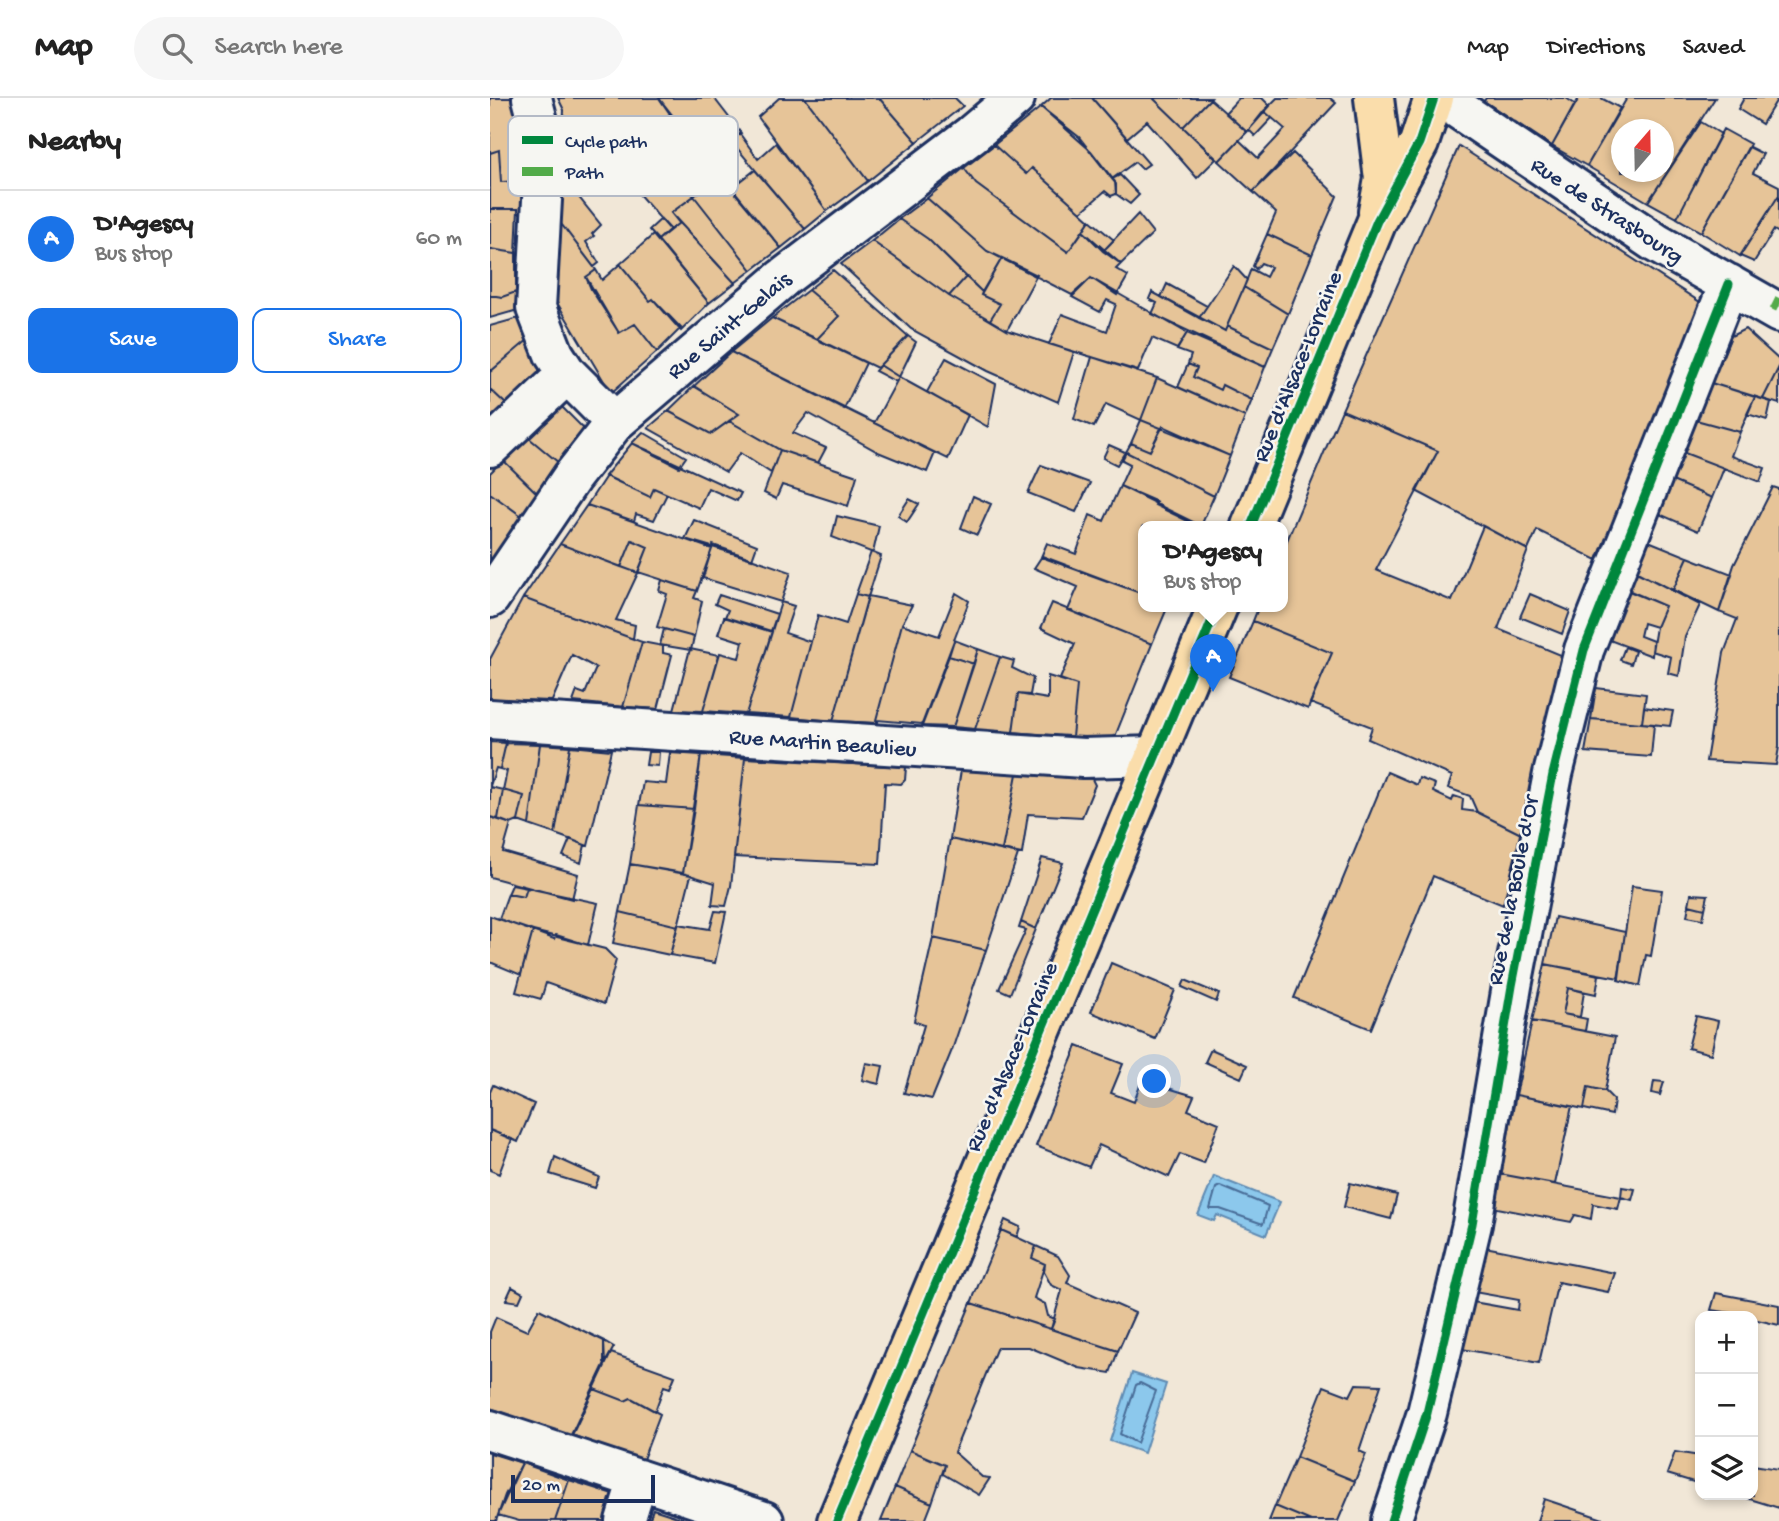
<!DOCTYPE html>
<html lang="en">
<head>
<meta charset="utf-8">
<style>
	body { margin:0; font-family:"Gochi Hand",sans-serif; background:#f6f6f6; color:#222 }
	.controls { position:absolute; right:21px; bottom:21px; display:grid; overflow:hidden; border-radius:14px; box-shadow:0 4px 10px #0003 }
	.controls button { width:63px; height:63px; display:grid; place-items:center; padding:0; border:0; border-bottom:2px solid #e0e0e0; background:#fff; color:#222; font:35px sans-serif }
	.compass { position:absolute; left:1121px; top:21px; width:63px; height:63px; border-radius:50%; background:#fff; box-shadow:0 4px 10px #0003; rotate:20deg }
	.scale { position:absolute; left:21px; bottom:18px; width:144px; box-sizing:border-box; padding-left:7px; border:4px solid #1b2f5e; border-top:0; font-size:19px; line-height:24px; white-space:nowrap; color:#1b2f5e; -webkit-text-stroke:5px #f6f6f2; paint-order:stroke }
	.you { position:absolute; left:665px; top:984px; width:24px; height:24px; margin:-18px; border:5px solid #fff; border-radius:50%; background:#1a73e8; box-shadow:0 0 0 10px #1a73e833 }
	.badge { display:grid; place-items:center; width:46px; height:46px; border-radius:50%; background:#1a73e8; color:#fff; font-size:23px; font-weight:700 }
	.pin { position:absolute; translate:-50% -58px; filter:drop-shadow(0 2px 4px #0008) }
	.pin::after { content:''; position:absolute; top:37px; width:24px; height:21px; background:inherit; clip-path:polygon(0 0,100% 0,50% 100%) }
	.popup { position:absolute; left:648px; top:423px; width:150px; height:91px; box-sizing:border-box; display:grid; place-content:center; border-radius:14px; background:#fff; filter:drop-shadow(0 2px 5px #0005); font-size:23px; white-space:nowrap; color:#767676 }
	.popup b { font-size:26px; color:#222 }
	.popup::after { content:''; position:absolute; left:50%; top:100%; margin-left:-14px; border:14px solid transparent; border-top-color:#fff }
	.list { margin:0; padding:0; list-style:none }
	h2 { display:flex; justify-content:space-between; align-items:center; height:91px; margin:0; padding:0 28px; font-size:30px }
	h2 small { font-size:23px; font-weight:400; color:#767676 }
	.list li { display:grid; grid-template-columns:46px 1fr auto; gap:21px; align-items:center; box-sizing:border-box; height:98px; padding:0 28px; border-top:2px solid #e0e0e0 }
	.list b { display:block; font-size:26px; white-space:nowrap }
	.list p { margin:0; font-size:23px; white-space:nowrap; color:#767676 }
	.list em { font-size:23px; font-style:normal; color:#767676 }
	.actions { display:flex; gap:14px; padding:21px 28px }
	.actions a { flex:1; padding:16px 0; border:2px solid #1a73e8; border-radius:14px; text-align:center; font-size:24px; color:#1a73e8 }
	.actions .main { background:#1a73e8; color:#fff }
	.icon { flex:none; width:38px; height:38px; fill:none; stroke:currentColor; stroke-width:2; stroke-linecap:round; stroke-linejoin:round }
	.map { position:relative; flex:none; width:1289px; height:1423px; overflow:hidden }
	header { display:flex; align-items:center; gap:42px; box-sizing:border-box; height:98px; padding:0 35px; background:#fff; border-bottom:2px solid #e0e0e0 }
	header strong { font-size:33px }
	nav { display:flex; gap:38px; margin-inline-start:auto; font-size:24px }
	.search { width:490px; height:63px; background:#f6f6f6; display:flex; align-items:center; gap:18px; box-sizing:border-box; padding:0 24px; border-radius:38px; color:#767676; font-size:26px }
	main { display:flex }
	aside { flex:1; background:#fff }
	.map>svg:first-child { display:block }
	.water { fill:#8cc8ec; stroke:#5f8bb3; stroke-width:2 }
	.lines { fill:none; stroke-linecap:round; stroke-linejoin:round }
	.shore { stroke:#486c97; stroke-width:2 }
	.building { fill:#e6c498; stroke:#1b2f5e; stroke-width:2; fill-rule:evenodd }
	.minor-casing { stroke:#1b2f5e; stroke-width:44 }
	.major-casing { stroke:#1b2f5e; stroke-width:44 }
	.minor { stroke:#f6f6f2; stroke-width:38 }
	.major { stroke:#faddab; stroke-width:38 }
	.quiet { stroke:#52ab49; stroke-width:7; stroke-dasharray:14 7; stroke-linecap:butt }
	.cycleway-casing { stroke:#f6f6f2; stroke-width:13 }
	.cycleway { stroke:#00873e; stroke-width:9 }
	.labels { text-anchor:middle; stroke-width:5; stroke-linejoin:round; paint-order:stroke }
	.street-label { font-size:23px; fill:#1b2f5e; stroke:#f6f6f2 }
	.key { fill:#f6f6f2; stroke:#b4bac6; stroke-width:2 }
	.key-label { font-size:19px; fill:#1b2f5e }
</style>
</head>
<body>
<header>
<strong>Map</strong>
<div class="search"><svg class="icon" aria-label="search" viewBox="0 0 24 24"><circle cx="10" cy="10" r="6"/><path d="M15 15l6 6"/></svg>Search here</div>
<nav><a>Map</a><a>Directions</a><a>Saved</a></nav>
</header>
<main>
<aside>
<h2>Nearby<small></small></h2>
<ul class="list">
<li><span class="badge">A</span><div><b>D'Agescy</b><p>Bus stop</p></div><em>60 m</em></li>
</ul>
<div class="actions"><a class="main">Save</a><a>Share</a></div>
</aside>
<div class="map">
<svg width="1289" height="1423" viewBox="0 0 1289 1423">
	<rect width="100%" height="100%" fill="#f1e7d7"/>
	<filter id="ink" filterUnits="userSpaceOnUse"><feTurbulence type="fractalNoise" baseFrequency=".0143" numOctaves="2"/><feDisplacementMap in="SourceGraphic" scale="14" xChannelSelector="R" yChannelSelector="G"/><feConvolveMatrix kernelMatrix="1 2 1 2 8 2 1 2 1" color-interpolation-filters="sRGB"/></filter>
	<g filter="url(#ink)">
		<path class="water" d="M724 1078 790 1104 776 1137 727 1117 724 1123 708 1117Z
			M642 1275 676 1286 654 1355 620 1343Z"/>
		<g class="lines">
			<path class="shore" d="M730 1088 778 1108 773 1126 730 1111H720L726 1090Z
				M650 1285 666 1293 647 1345 630 1336 646 1287Z"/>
		</g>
		<path class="building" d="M0 0H22L31 19 36 83 11 84 9 52 0 55Z
			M68 0H169L180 16 98 85H71L74 12Z
			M169 0H224L251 35 218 63Z
			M289 0H315L378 83 337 113 268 19Z
			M315 0H389L427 44 378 83Z
			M389 0H465L473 8 427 44Z
			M561 0H602L659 66 652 71 645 64 622 81 589 39 551 9Z
			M602 0H663L726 61 707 80 657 23 637 40Z
			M663 0H721L693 29Z
			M749 0H772L780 8 757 34 735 15Z
			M787 0H840L846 5 763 94 729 63 749 42 768 60 795 31 774 13Z
			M996 0H1076L1085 6 1062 48 994 3Z
			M1089 0H1111L1130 10 1097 68 1062 48Z
			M1137 0H1225L1158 104 1097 68ZM1132 32H1174V74H1132Z
			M1254 0H1288L1272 26 1248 11Z
			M720 1 757 34 729 63 693 29Z
			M551 9 601 53 625 84 626 96 621 98 615 93 591 114 542 70 536 76 504 47Z
			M774 13 782 20 765 38 759 32Z
			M180 16 190 27 163 47 155 36Z
			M1211 24 1231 36 1187 120 1158 104Z
			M1233 31 1260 46 1211 134 1187 120Z
			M155 36 204 98 181 115 189 125 180 132 128 72 125 73 120 67Z
			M250 36 268 61 286 45 337 113 315 131 241 43Z
			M504 47 536 76 542 70 600 122 578 154 486 86 474 70Z
			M969 48 1216 208 1107 462 1047 432 1038 452 926 393 948 353 852 312Z
			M1259 49 1273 56 1263 75 1289 88V97L1250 158 1211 134Z
			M9 52 11 84 36 83 35 115H28V111H0V55Z
			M211 54 291 150 262 172 204 98 221 85 199 65Z
			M803 55 847 98 822 157 777 136 786 115 763 94Z
			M474 70 486 86 578 154 593 133 631 166 626 171 638 178 627 197 601 180 582 197 497 153 437 100Z
			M265 72 315 131 291 150 242 90Z
			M630 77 649 97 640 106 626 96V86L622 81Z
			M71 91 83 92 111 127 102 136 104 138 96 144 109 165 104 169 69 123Z
			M1289 97V135L1284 132 1264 164 1250 158Z
			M204 98 262 172 245 185 181 115Z
			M437 100 497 153 512 160 492 194 438 141 409 121Z
			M0 111H28L26 155 0 151Z
			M648 116 663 135 631 166 613 153Z
			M171 121 180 131 168 142 159 132Z
			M409 121 438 141 476 179 459 198 382 143Z
			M600 122 624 142 613 153 593 133Z
			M69 123 106 172 96 179 129 235 145 226 167 254 121 295 66 203Z
			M189 125 245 185 219 205 168 142Z
			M777 136 822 157 798 216 754 189 761 171 776 179 781 169 771 165 766 171 763 168Z
			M163 137 219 205 191 233 163 201 160 203 130 166Z
			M382 143 459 198 517 232 584 254 568 304 498 273 421 231 351 166Z
			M0 151 26 155V194L12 199 0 197Z
			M512 160 547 177 517 232 500 222 510 206 491 197Z
			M130 166 160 203 163 201 191 230 167 254 145 226 129 235 101 191 96 179 106 172 112 182Z
			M744 168 757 182 735 233 709 220Z
			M343 172 418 238 387 270 327 241 349 218 318 192Z
			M476 179 492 194 491 197 510 206 500 222 459 198Z
			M601 180 697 235 687 251 662 240 648 273 559 246 572 216 617 233 626 206 617 202 610 214 582 199Z
			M677 186 717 208 709 220 671 199Z
			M754 189 798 216 783 250 737 228Z
			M318 192 349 218 327 241 282 220Z
			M26 194 28 212 0 220V197L12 199Z
			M662 194 735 233 737 228 783 250 775 269 662 216 667 205 659 201Z
			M29 220 39 241 0 274V228Z
			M282 220 376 265 354 311 241 254Z
			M1255 231 1289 262V269L1273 301 1221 285 1241 238Z
			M697 235 775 269 762 302 732 287 730 292 703 279 707 270 698 266 701 257 687 252Z
			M418 238 426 244 409 279 390 267Z
			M39 241 57 269 17 307 0 291V274Z
			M241 254 445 355 437 374 388 354 318 315 303 335 336 350 328 365 290 352 239 323 249 316 204 288Z
			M602 259 667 280 651 322 616 306 604 329 584 321Z
			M456 260 506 286 498 329 437 294Z
			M698 266 707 270 703 279 730 292 732 287 762 302 755 319 688 289Z
			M390 267 409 279 406 284 385 273Z
			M1289 269V306L1273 301Z
			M409 279 478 317 458 361 384 325Z
			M667 280 755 319 740 358 651 322Z
			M1221 285 1265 299 1250 334 1206 322Z
			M204 288 249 316 221 336 178 313Z
			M0 291 17 307 0 323Z
			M1265 299 1281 304 1277 322 1257 316Z
			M72 309 99 336 75 370 39 340Z
			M852 312 948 353 886 472 962 503 993 428 1038 452 1008 531 1071 557 1031 736 987 714 980 698 958 690 962 678 878 641 882 629 820 605 842 555 763 523 769 508H793V452Z
			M178 313 221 336 239 323 290 352 281 375 250 355 236 374 158 330Z
			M651 322 671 330 660 353 641 345Z
			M1206 322 1250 334 1241 358 1275 370 1270 384 1192 354Z
			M673 328 740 358 724 398 636 354 641 345 660 353Z
			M153 334 196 359 189 369 142 345Z
			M39 340 75 370 48 396 13 362Z
			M142 345 251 395 247 403 218 390 209 410 164 390 160 399 115 378Z
			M619 347 635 354 627 367 613 360Z
			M290 352 367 378 358 408 292 387 286 401 274 395Z
			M636 354 724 398 711 428 630 388 640 366 632 362Z
			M1192 354 1234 370 1222 400 1180 382Z
			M13 362 48 396 33 419 0 395V375Z
			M551 367 600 385 586 414 538 395Z
			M116 378 160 399 164 390 177 396 164 422 146 416 144 423 97 407Z
			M1180 382 1222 400 1208 433 1167 415Z
			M630 388 667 404 665 407 708 428H653V496L551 459 557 445 586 456 600 417 614 423Z
			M1283 389 1289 391V649L1286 667 1216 663 1234 555 1247 521 1229 514 1244 467Z
			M0 395 33 419 0 470Z
			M483 398 501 406 487 437 471 430Z
			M419 401 429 406 417 424 408 418Z
			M97 407 222 451 207 493 148 474 158 449 142 442 131 469 70 446Z
			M347 418 389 428 383 455 342 439Z
			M204 422 267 447 262 461 195 441Z
			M142 442 158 449 148 475 131 469Z
			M1156 442 1198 459 1183 492 1142 472Z
			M70 446 148 475 126 522 145 527 143 541 33 500Z
			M223 447 301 474 291 504 213 480Z
			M381 454 391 458 378 499 366 496Z
			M552 458 653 496V508H678L662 546 578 512 588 489 544 470Z
			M1198 459 1242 476 1229 514 1183 492Z
			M1147 474 1210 507 1195 539 1189 578 1178 575 1181 559 1162 553 1166 529 1175 508 1138 492Z
			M172 482 207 493 204 500 212 503 204 539 167 529 177 496 169 493Z
			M1134 491 1175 508 1166 529 1153 525 1150 538 1163 543 1162 558 1114 540Z
			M466 495 479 503 432 626 388 622V625L386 622 412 526 449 538Z
			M366 496 378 499 343 623 301 619 328 517 356 526Z
			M1040 496 1080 513 1072 536 1030 519Z
			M229 497 287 516 281 533 235 519 238 512 225 506Z
			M378 498 422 507 412 526 386 622 388 625 343 623Z
			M33 500 152 544 133 609 83 604 87 593 95 596 106 570 82 557 62 603 0 601V561Z
			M291 504 304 508 295 535 321 544 301 619 256 616Z
			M562 505 662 546 624 641 582 639 587 587 570 581 585 546 551 530Z
			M234 519 282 534 256 616 213 613 230 555 249 560 253 544 228 536Z
			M763 523 842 555 818 611 739 579Z
			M174 531 204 539 201 552 170 547Z
			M464 542 488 551 484 566 459 558Z
			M152 544 173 548V555L182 557 168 611 133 609Z
			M1135 549 1145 553 1141 566 1130 562Z
			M200 551 229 557 213 613 184 612Z
			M488 551 510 559 485 631 463 629Z
			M459 558 484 566 463 629 432 628Z
			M510 559 524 563 522 570 543 580 540 597 528 596 523 634 485 631Z
			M558 578 587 587 582 639 523 634 528 596 558 601Z
			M1106 590 1156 596 1152 625 1101 621Z
			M1154 609 1183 613 1180 628 1152 625Z
			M1101 621 1164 626 1161 659 1095 654Z
			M0 644 16 645 10 671 6 670 0 688Z
			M16 645 50 646 39 727 28 723 34 698 13 692 17 673 10 671Z
			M50 646 80 648 65 736 39 727Z
			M80 648 121 652 98 748 65 736Z
			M158 654H169L168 668 156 667Z
			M180 655 211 657 204 711 149 707 153 684 176 686Z
			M211 657 255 660 241 788 236 808 222 807 225 785 193 775Z
			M255 660 416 669 415 682 411 686 395 685 390 766 244 759Z
			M471 672 527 676 512 752 460 741Z
			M897 674 927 687 929 680 945 686 943 694 962 703 964 698 973 701 972 712 987 714 1031 736 1013 807 943 778 881 931 804 900Z
			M527 676 602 681 605 687 592 719 538 716 532 756 512 752Z
			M0 689 13 692 8 721 0 719Z
			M13 692 34 698 28 723 21 726 8 721Z
			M149 707 204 711 193 775 140 766Z
			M0 719 21 726 13 754 88 776 82 801 0 779Z
			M80 741 95 747 91 765 73 758Z
			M460 741 528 756 496 852 443 840Z
			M552 760 573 765 546 831 531 824Z
			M140 766 201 777 188 828 130 814Z
			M22 787 37 790 34 799 18 796Z
			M1142 788 1172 792 1161 858 1156 857 1150 888 1128 882Z
			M37 790 108 805 98 847 66 837 64 841 9 821 18 796 34 799Z
			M1201 796 1218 797 1215 811 1199 807Z
			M1199 807 1215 811 1213 821 1197 818Z
			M225 813 236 814 225 865 180 857 188 826 220 831Z
			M130 814 188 828 180 857 123 845Z
			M0 818 43 833 31 877 0 864Z
			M1065 819 1135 834 1129 880 1055 866Z
			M531 824 546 831 520 896 509 891 536 832 529 830Z
			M43 833 115 851 126 862 114 906 56 885 51 901 26 894Z
			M443 840 496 852 462 952 442 1001 414 995 434 927 424 923Z
			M621 865 685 892 665 941 601 914Z
			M1055 866 1109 877 1106 896 1078 890 1073 916 1097 921 1095 933 1042 923Z
			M695 882 729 896 726 904 692 889Z
			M1078 890 1094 894 1090 919 1073 916Z
			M1206 918 1228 923 1221 956 1198 950Z
			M1042 923 1125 939 1115 993 1098 989 1094 1011 1026 997Z
			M587 948 633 966 621 995 644 1004 652 982 704 998 698 1012 729 1025 714 1065 690 1056 679 1079 609 1047 599 1069 546 1048Z
			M721 951 757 967 751 980 715 964Z
			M376 965 393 968 389 986 372 982Z
			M1164 983 1174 984 1170 997 1162 995Z
			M3 987 44 1006 28 1044 0 1032V994Z
			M1098 989 1115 993 1124 1002 1122 1017 1094 1011Z
			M1026 997 1082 1008 1065 1086 1010 1076Z
			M0 1032 22 1041 9 1076 0 1072Z
			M65 1059 109 1079 105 1090 60 1076Z
			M1010 1076 1131 1099 1128 1111 1103 1106 1101 1121 1085 1117 1081 1124 1002 1109Z
			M860 1085 907 1097 901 1121 854 1109Z
			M1132 1089 1145 1091 1142 1102 1131 1099Z
			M515 1122 530 1129 527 1139 511 1132Z
			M511 1132 546 1148 542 1160 555 1166 544 1200 555 1206 558 1218 565 1221 561 1231 481 1205Z
			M546 1148 568 1158 580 1177 577 1185 645 1215 628 1253 561 1231 572 1192 561 1187 554 1174 555 1166 542 1160Z
			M995 1149 1125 1175 1118 1194 1068 1184 1049 1265 972 1251 983 1204 1028 1212 1029 1202 984 1194Z
			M22 1189 33 1195 29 1204 16 1202Z
			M1226 1195 1289 1207V1227L1263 1221V1218L1221 1212Z
			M481 1205 628 1253 620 1275 589 1270 539 1249H507L464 1354 492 1379 500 1380 489 1397 453 1376 455 1367 420 1352Z
			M49 1211 114 1243 115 1265 80 1339 0 1310V1234L6 1219 37 1233Z
			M114 1243 124 1249 115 1265 114 1264Z
			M121 1255 185 1278 180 1290 174 1288 165 1313 141 1300 135 1303 104 1291Z
			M866 1286 891 1287 869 1353 876 1356 865 1383 806 1359 834 1288 860 1298Z
			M104 1291 135 1303 141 1300 170 1316 152 1364 82 1337Z
			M420 1352 455 1367 442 1405 405 1389Z
			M1185 1354 1210 1358V1386L1177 1376Z
			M0 1355 32 1365 15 1397 6 1423H0Z
			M806 1359 865 1383 848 1423H821L785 1408Z
			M32 1365 79 1382 65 1423H29L8 1417Z
			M1263 1367 1289 1371V1410L1250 1398 1263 1397Z
			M79 1382 126 1397 117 1423H65Z
			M405 1389 442 1405 435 1423H391Z
			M1054 1401 1119 1423H1047Z
			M785 1408 821 1423H779Z
			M163 1411 200 1423H159Z"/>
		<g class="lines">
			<defs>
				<path id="minor" d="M42 0 50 31 54 66 46 210 64 256 77 276 125 324
					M952 0 1166 145 1289 215
					M0 349 77 276
					M0 500 82 379 125 324 293 180 481 37 525 0
					M0 621 593 660 666 658
					M0 1332 274 1423
					M135 1423 148 1381
					M901 1423 937 1315 982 1126 1022 888 1063 676 1094 552 1239 186"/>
				<path id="major" d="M884 0 894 81 888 114
					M761 428 887 123 929 45 944 0
					M347 1423 728 508"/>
			</defs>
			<use href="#minor" class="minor-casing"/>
			<use href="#major" class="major-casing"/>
			<use href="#minor" class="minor"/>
			<use href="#major" class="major"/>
			<path class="quiet" d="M1283 212 1289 200"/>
			<defs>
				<path id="cycleway" d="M761 428 887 123 929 45 944 0
					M347 1423 728 508
					M901 1423 937 1315 982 1126 1022 888 1063 676 1094 552 1239 186"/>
			</defs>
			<use href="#cycleway" class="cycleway-casing"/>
			<use href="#cycleway" class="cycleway"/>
		</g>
	</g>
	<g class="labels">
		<g class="street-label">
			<text transform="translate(1118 111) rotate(33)" y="8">Rue de Strasbourg</text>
			<text transform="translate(238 226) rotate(-40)" y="8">Rue Saint-Gelais</text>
			<text transform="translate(806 268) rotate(-68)" y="8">Rue d'Alsace-Lorraine</text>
			<text transform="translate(333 643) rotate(4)" y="8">Rue Martin Beaulieu</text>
			<text transform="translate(1021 792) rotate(-79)" y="8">Rue de la Boule d'Or</text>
			<text transform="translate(520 958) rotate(-67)" y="8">Rue d'Alsace-Lorraine</text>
		</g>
	</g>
	<rect x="18" y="18" width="230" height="80" rx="10" class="key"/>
	<rect x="32" y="38" width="31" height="8" fill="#00873e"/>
	<rect x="32" y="69" width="31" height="9" fill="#52ab49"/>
	<g class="key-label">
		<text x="75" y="49">Cycle path</text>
		<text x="75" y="80">Path</text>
	</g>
</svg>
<div class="controls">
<button>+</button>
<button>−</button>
<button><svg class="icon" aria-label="layers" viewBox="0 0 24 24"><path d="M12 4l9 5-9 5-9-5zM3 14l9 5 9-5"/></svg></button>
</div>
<svg class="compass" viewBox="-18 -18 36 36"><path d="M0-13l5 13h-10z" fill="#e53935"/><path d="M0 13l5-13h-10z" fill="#767676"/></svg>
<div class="scale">20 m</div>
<div class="you"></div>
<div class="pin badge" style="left:723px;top:594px">A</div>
<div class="popup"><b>D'Agescy</b>Bus stop</div>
</div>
</main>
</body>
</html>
